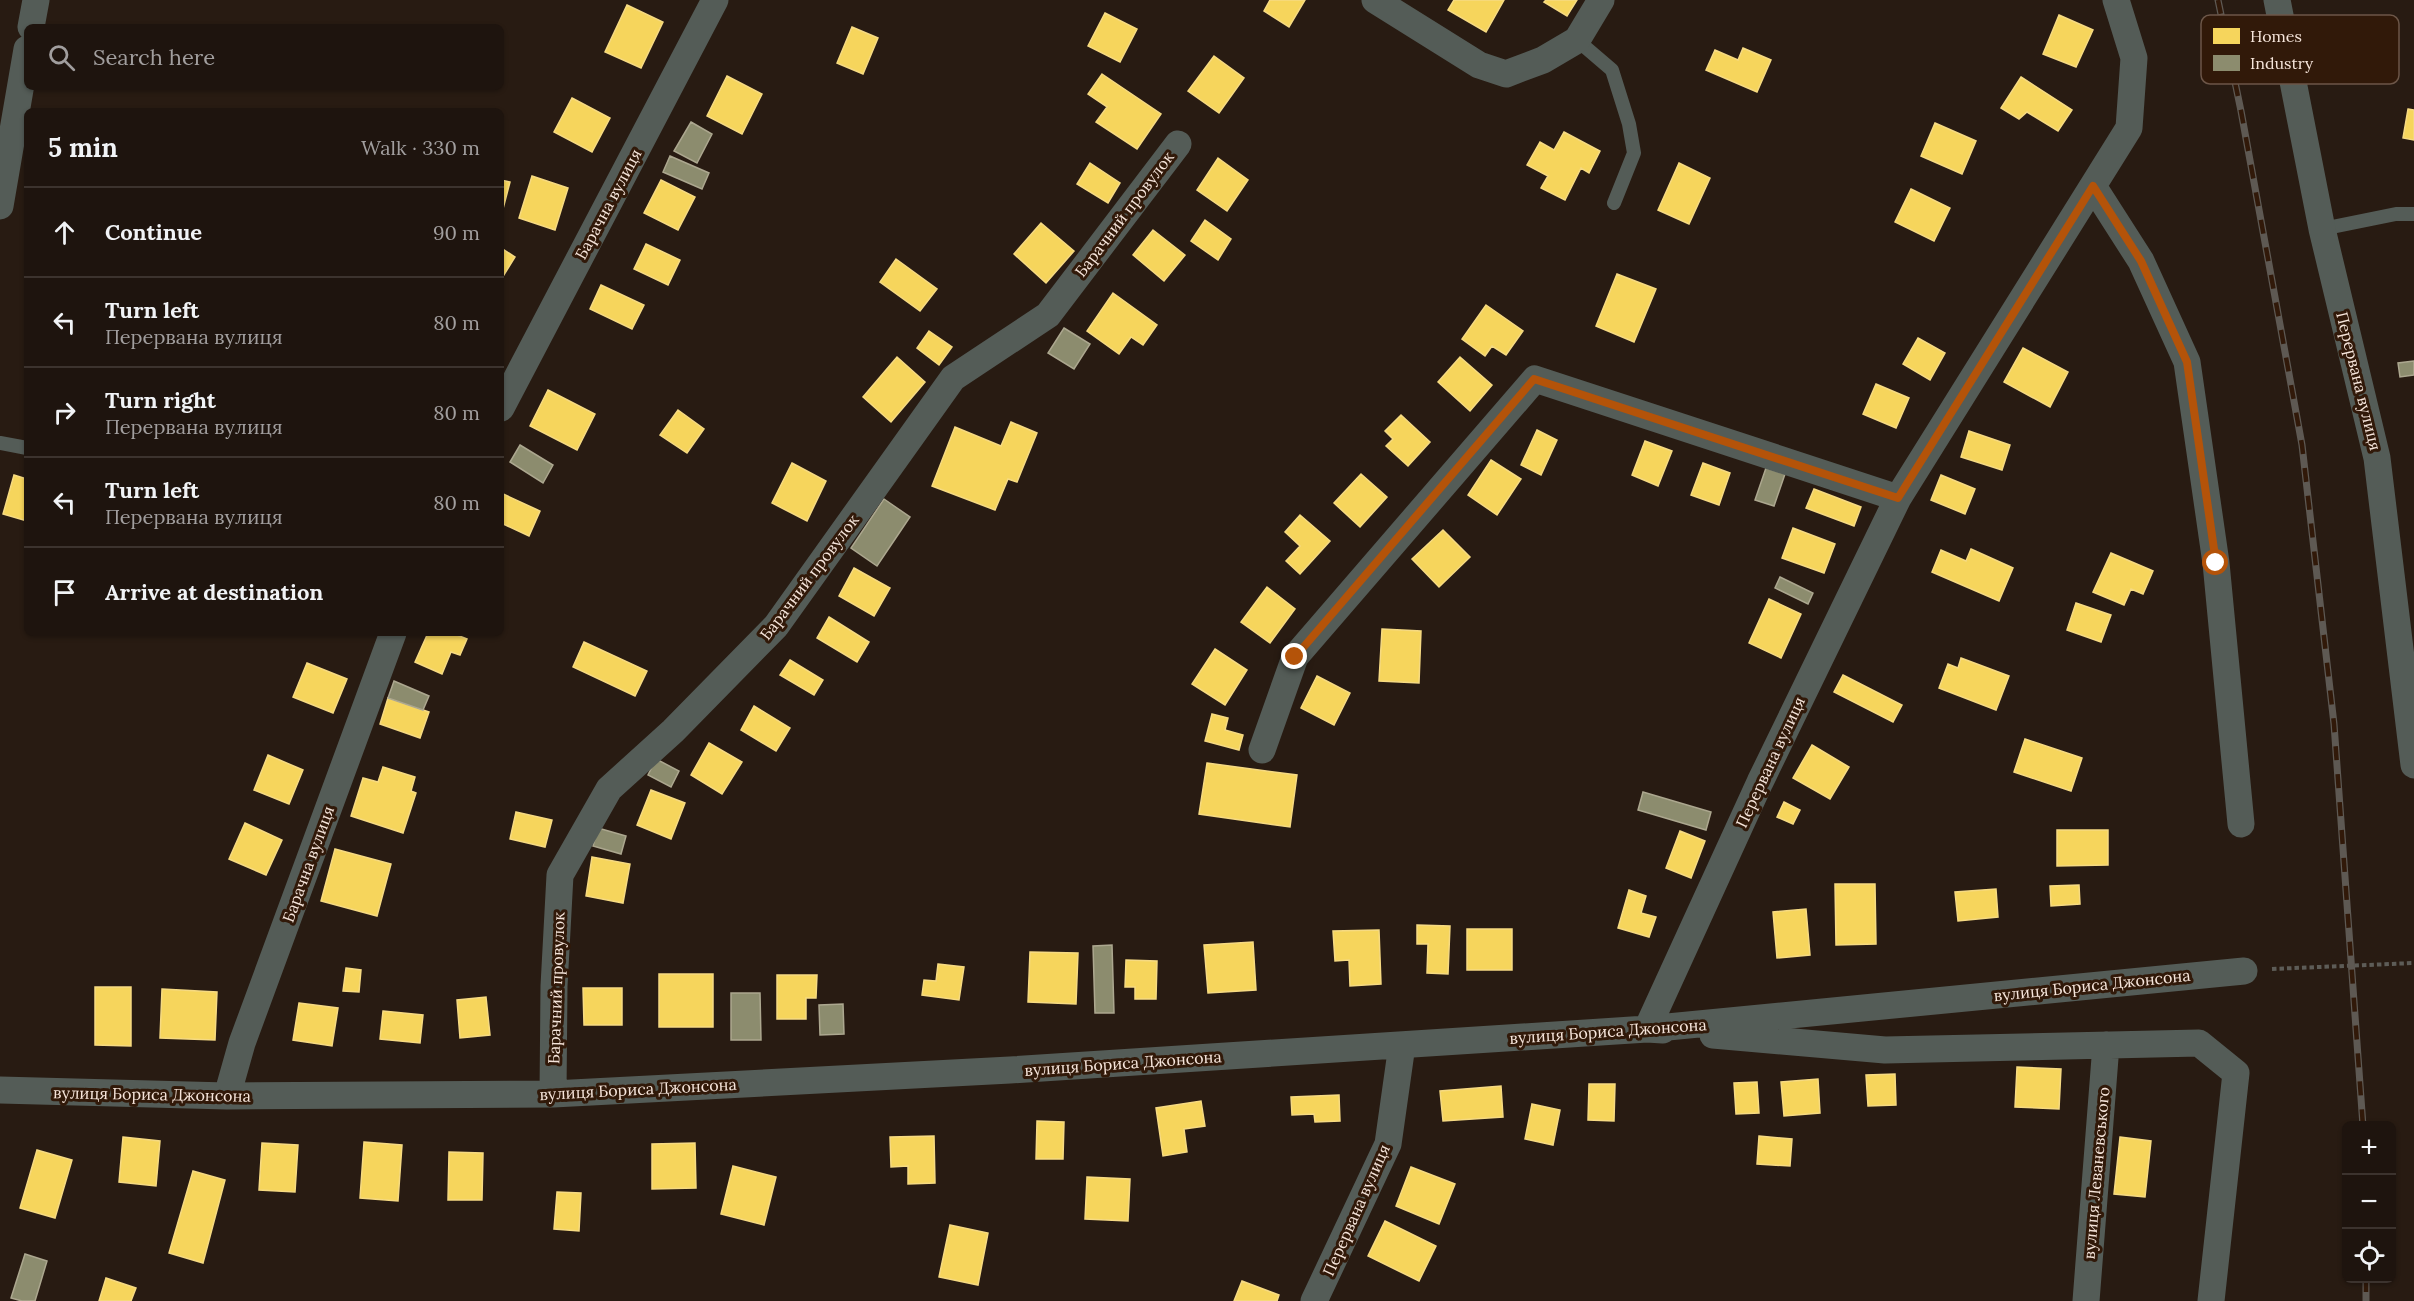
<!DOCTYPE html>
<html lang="en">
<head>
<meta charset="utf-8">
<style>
	body { margin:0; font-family:Lora,serif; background:#2b211c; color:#f1f3f6 }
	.controls { position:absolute; right:18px; bottom:18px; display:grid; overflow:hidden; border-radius:9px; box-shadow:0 2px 4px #0004 }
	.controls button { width:54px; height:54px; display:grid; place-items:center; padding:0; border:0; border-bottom:2px solid #3c332e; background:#1e140e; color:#f1f3f6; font:30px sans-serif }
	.stop { position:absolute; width:18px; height:18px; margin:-14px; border:4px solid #b45309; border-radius:50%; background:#fff }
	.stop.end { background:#b45309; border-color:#fff; box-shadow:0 2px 6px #0008 }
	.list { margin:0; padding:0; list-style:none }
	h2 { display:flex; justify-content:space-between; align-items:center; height:78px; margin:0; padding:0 24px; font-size:26px }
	h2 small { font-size:20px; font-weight:400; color:#a19e9e }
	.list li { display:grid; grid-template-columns:39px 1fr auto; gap:18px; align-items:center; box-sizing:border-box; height:90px; padding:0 24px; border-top:2px solid #3c332e }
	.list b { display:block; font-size:22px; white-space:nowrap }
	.list p { margin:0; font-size:20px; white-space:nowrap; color:#a19e9e }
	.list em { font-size:20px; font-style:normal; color:#a19e9e }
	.icon { flex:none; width:33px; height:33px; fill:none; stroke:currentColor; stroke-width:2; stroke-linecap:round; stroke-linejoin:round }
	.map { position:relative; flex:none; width:2414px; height:1301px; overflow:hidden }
	.search { position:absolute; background:#1e140e; box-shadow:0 2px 4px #0004; left:24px; top:24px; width:480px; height:66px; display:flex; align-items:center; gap:15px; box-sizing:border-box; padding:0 21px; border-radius:9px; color:#a19e9e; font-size:22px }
	.panel { position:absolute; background:#1e140e; box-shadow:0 2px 4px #0004; left:24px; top:108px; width:480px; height:528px; border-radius:9px }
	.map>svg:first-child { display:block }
	.homes { fill:#f6d55c; stroke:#f6da82; stroke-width:1.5 }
	.industry { fill:#8c8c6e; stroke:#aca78f; stroke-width:1.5 }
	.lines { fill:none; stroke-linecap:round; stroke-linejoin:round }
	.path { stroke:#5d5c57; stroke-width:4; stroke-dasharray:4.5 3; stroke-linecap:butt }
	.service { stroke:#545c57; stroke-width:14 }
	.minor { stroke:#545c57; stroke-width:27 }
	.rail-casing { stroke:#5e5953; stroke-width:7 }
	.rail { stroke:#311909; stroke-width:4.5; stroke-dasharray:14; stroke-linecap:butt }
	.route { stroke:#b45309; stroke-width:8 }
	.labels { text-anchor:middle; stroke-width:6; stroke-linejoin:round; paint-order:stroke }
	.street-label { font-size:16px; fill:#f6e5db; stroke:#311909 }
	.key { fill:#311909; stroke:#6c5648; stroke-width:1.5 }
	.key-label { font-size:16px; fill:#f6e5db }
</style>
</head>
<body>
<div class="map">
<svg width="2414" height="1301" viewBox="0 0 2414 1301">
	<rect width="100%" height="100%" fill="#281b12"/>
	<path class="homes" d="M1270 0H1305L1289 27 1264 11Z
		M1454 0H1504L1486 32 1448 10Z
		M1546 0H1577L1567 16 1544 2Z
		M627 5 663 22 641 68 605 52Z
		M1105 13 1137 29 1120 62 1088 46Z
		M2059 15 2093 30 2076 67 2043 54Z
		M852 27 878 38 863 74 837 63Z
		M1743 48 1771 60 1757 92 1706 70 1715 50 1738 60Z
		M1214 56 1244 78 1219 113 1188 91Z
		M1102 74 1161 114 1137 149 1096 122 1107 107 1088 94Z
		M727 76 762 94 742 134 707 116Z
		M2021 77 2072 110 2058 131 2027 112 2019 119 2001 108Z
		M572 98 610 118 592 152 554 132Z
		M2408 109 2414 110V140L2403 138Z
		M1935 123 1976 141 1962 174 1921 156Z
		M1564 132 1600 151 1589 173 1581 168 1565 200 1541 188 1548 176 1527 165 1540 142 1554 150Z
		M1218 158 1248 180 1227 211 1197 190Z
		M1090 163 1120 183 1108 203 1077 184Z
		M1679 163 1710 178 1689 224 1658 210Z
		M532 176 568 188 555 230 519 218Z
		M501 180 510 182 503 209 501 208Z
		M661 180 695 197 678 230 644 213Z
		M1911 189 1950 208 1934 241 1895 222Z
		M1205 220 1231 239 1218 260 1191 241Z
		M1041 223 1074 251 1046 283 1014 254Z
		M1153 230 1185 255 1164 281 1133 255Z
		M646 244 680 260 668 285 634 269Z
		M501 248 515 257 502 278 501 277Z
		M896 259 937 289 920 311 880 282Z
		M1617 274 1656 289 1634 342 1596 326Z
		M601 285 644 305 632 329 590 309Z
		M1113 293 1157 325 1143 345 1131 337 1119 354 1087 331Z
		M1486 305 1523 331 1506 355 1492 346 1485 356 1462 339Z
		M929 331 952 347 939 365 917 348Z
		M1918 338 1945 353 1930 380 1903 364Z
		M2023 348 2068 372 2050 407 2004 382Z
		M897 357 925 382 891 422 863 397Z
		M1460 357 1492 385 1470 411 1438 382Z
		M1876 384 1909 398 1896 428 1863 414Z
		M548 390 595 414 577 450 530 426Z
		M678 410 704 429 687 453 660 435Z
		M1401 415 1430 442 1408 466 1386 446 1393 439 1385 431Z
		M1011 422 1037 433 1017 482 1008 479 995 510 932 486 955 427 1001 446Z
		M1537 430 1557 440 1541 475 1521 465Z
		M1969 431 2010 445 2002 470 1961 457Z
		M1645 441 1672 451 1658 486 1632 475Z
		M1491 460 1521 479 1497 515 1468 495Z
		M792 463 826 481 807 521 772 503Z
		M1703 463 1730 473 1719 505 1691 495Z
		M1361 474 1387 497 1360 527 1334 503Z
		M14 475 27 479V521L3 514Z
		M1941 475 1975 489 1965 514 1931 500Z
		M1814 489 1861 507 1854 526 1806 508Z
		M501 493 540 511 529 536 501 523Z
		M1300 515 1330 541 1300 574 1286 561 1300 546 1285 532Z
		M1793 528 1835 544 1824 573 1782 558Z
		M1443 530 1470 557 1439 587 1412 559Z
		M1971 549 2013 568 1999 601 1932 572 1941 550 1966 561Z
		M2111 553 2153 571 2143 594 2131 589 2124 605 2093 592Z
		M854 568 890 588 874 616 839 596Z
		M1267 587 1295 609 1270 643 1241 622Z
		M1769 599 1801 614 1781 658 1749 643Z
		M2076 603 2111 615 2101 642 2067 630Z
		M829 617 869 642 857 662 817 638Z
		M1382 629 1421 631 1419 683 1379 681Z
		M428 633H452L467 639 460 655 451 652 442 674 415 662Z
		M584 642 647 671 635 696 573 667Z
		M1215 649 1247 670 1225 705 1192 684Z
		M1961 658 2009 676 1996 710 1939 688 1948 664 1958 668Z
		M790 660 823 680 814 695 780 675Z
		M307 663 347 679 333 713 293 697Z
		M1843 675 1902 705 1893 722 1834 692Z
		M1317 676 1350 693 1334 725 1301 708Z
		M388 698 429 712 420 738 380 724Z
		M754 706 790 728 776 751 741 730Z
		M1212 714 1228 718 1225 730 1243 735 1239 750 1205 741Z
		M2025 739 2082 758 2071 791 2014 772Z
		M709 743 742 762 722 794 691 775Z
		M1812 745 1849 767 1830 799 1793 778Z
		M268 755 303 770 289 804 254 790Z
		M1207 763 1297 775 1290 827 1199 814Z
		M383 767 415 777 411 791 416 793 403 833 351 816 363 778 378 782Z
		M651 790 685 803 671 839 637 825Z
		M1784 802 1800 810 1793 824 1777 817Z
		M516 812 552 820 545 847 510 839Z
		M245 823 282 840 266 875 229 859Z
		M2057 830H2108V865L2057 866Z
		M1680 831 1705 841 1691 878 1666 868Z
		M335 849 391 864 377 916 321 901Z
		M592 857 630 864 623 903 586 896Z
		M1835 884H1875L1876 944 1836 945Z
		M2079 885 2080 904 2051 906 2050 886Z
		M1996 889 1998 917 1958 921 1955 892Z
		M1629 890 1646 896 1641 913 1656 917 1649 937 1618 928Z
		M1806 909 1810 955 1777 958 1773 912Z
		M1417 925 1450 926 1448 974 1427 973 1428 944H1417Z
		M1467 929H1512V970H1467Z
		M1379 930 1381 984 1350 986 1349 960 1335 961 1333 931Z
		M1253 942 1256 990 1208 993 1204 945Z
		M1030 952 1078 953 1076 1004 1028 1002Z
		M1126 960 1157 961 1156 999H1135V987H1125Z
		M938 964 964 967 959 1000 922 995 924 980 936 981Z
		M346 968 361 970 359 992 343 991Z
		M659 974H713V1027H659Z
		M777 975H817L816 998H806V1019H777Z
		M95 987H131V1046L95 1045Z
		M583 988H622V1025H584Z
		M162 989 217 992 215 1040 160 1038Z
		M486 997 490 1035 460 1038 457 1000Z
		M299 1003 338 1008 332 1046 293 1040Z
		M383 1011 423 1015 420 1043 380 1039Z
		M2017 1067 2061 1069 2059 1109 2015 1107Z
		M1895 1074 1896 1105 1868 1106 1866 1075Z
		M1818 1079 1820 1113 1784 1116 1781 1082Z
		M1757 1082 1759 1113 1736 1114 1734 1083Z
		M1589 1084H1615L1614 1121 1588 1120Z
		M1501 1086 1503 1117 1443 1121 1440 1091Z
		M1339 1095 1340 1121 1315 1122 1314 1114 1292 1115 1291 1097Z
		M1201 1101 1205 1126 1184 1129 1187 1152 1163 1156 1156 1108Z
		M1532 1104 1560 1110 1553 1145 1525 1139Z
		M1037 1121 1064 1122 1063 1159H1036Z
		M934 1136 935 1183 908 1184V1166L891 1167 890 1137Z
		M1759 1136 1792 1139 1790 1166 1757 1164Z
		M123 1137 160 1141 156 1186 119 1182Z
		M2120 1137 2151 1141 2145 1197 2114 1194Z
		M364 1142 402 1145 398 1201 360 1198Z
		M262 1143 298 1145 295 1192 259 1190Z
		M695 1143 696 1188 652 1189V1144Z
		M37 1150 72 1160 55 1218 20 1208Z
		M449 1152 483 1153 482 1200H448Z
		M733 1166 776 1177 764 1225 721 1214Z
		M1411 1167 1455 1184 1439 1224 1396 1206Z
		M193 1171 225 1180 203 1263 169 1253Z
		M1087 1177 1130 1179 1128 1221 1085 1219Z
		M557 1192 581 1193 579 1231 554 1229Z
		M1385 1221 1436 1246 1419 1281 1368 1256Z
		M950 1225 988 1233 978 1285 939 1277Z
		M106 1278 136 1288 131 1301H99Z
		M1242 1281 1279 1295 1277 1301H1234Z"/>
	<path class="industry" d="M691 122 712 134 697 163 674 151Z
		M670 156 709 173 702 189 663 172Z
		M1064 328 1090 344 1074 369 1048 353Z
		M2414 361V375L2400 377 2398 363Z
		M520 445 553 465 543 483 510 462Z
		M1766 468 1785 474 1774 506 1755 500Z
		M884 499 910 517 877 566 851 548Z
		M1780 577 1813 593 1808 604 1775 588Z
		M394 681 429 696 423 710 388 698Z
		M656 759 679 771 671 787 648 775Z
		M1643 792 1711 812 1706 830 1638 810Z
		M598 828 626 836 621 854 593 846Z
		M1112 945 1114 1013H1095L1093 946Z
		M731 993H760L761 1040H731Z
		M843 1004 844 1034 820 1035 819 1005Z
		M25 1254 47 1261 35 1301H22L11 1298Z"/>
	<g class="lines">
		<path class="path" d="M2272 969 2414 963"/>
		<path class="service" d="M1577 40 1612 70 1629 124 1634 153 1614 203
			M2322 229 2396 214H2414
			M0 443 27 448"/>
		<path class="minor" d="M1375 0 1479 65 1506 74 1543 60 1577 40 1601 0
			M2277 0 2322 229 2377 458 2414 765
			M31 27 36 0
			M2093 186 2141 261 2187 362 2216 563 2241 824
			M0 206 27 49
			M501 408 715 0
			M1262 750 1295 657 1535 379 1898 498
			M1663 1030 1647 1029 1760 782 1898 498 2129 128 2134 58 2116 0
			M1713 1035 1885 1050 2199 1043 2236 1073 2211 1301
			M0 1090 227 1096 553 1094 1010 1070 1647 1029 2244 971
			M553 1094 554 986 560 875 609 789 673 731 776 626 953 378 1048 315 1178 144
			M227 1096 242 1043 393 633
			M1314 1301 1388 1144 1402 1045
			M2086 1301 2106 1045"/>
		<defs>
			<path id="rail" d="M2218 0 2241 111 2302 445 2334 724 2363 1126
				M2366 1278V1301"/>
		</defs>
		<use href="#rail" class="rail-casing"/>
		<use href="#rail" class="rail"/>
	</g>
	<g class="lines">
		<path class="route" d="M1295 657 1534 379 1898 498 2093 186 2141 261 2187 362 2216 563"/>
	</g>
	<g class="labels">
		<g class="street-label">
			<text transform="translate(608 204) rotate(-62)" y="6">Барачна вулиця</text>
			<text transform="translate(1124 214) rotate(-53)" y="6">Барачний провулок</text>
			<text transform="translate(2359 381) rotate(76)" y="6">Перервана вулиця</text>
			<text transform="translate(809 577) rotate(-53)" y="6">Барачний провулок</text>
			<text transform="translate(1770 762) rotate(-65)" y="6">Перервана вулиця</text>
			<text transform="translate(308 864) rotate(-70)" y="6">Барачна вулиця</text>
			<text transform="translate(2092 985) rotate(-6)" y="6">вулиця Бориса Джонсона</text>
			<text transform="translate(556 988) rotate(-88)" y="6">Барачний провулок</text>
			<text transform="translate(1608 1031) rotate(-4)" y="6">вулиця Бориса Джонсона</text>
			<text transform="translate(1123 1063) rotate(-4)" y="6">вулиця Бориса Джонсона</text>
			<text transform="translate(638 1089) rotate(-3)" y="6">вулиця Бориса Джонсона</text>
			<text transform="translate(152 1094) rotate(1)" y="6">вулиця Бориса Джонсона</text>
			<text transform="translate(2096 1173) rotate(-85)" y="6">вулиця Леваневського</text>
			<text transform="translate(1356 1210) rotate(-66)" y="6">Перервана вулиця</text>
		</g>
	</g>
	<rect x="2201" y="15" width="198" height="69" rx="9" class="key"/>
	<rect x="2213" y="28" width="27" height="16" fill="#f6d55c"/>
	<rect x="2213" y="55" width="27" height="16" fill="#8c8c6e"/>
	<g class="key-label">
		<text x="2250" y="42">Homes</text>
		<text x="2250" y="69">Industry</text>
	</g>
</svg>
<div class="controls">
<button>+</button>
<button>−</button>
<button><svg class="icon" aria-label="locate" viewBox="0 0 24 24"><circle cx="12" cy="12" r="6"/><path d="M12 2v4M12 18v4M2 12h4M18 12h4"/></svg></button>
</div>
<div class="stop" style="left:2216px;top:563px"></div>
<div class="stop end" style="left:1295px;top:657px"></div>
<div class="search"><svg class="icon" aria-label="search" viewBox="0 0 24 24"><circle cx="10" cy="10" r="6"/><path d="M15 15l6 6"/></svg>Search here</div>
<section class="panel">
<h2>5 min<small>Walk · 330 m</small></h2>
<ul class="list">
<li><svg class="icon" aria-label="ahead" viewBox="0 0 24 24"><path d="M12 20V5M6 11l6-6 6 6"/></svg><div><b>Continue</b></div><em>90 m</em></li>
<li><svg class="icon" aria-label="left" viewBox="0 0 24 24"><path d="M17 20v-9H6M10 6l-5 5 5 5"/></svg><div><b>Turn left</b><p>Перервана вулиця</p></div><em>80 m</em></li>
<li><svg class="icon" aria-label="right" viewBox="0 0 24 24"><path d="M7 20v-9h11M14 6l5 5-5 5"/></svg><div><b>Turn right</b><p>Перервана вулиця</p></div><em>80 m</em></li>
<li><svg class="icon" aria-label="left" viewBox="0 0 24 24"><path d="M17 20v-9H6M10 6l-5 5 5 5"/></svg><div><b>Turn left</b><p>Перервана вулиця</p></div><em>80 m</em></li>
<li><svg class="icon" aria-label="arrive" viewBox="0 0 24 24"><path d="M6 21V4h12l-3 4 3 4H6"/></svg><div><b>Arrive at destination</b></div></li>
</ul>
</section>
</div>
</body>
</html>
